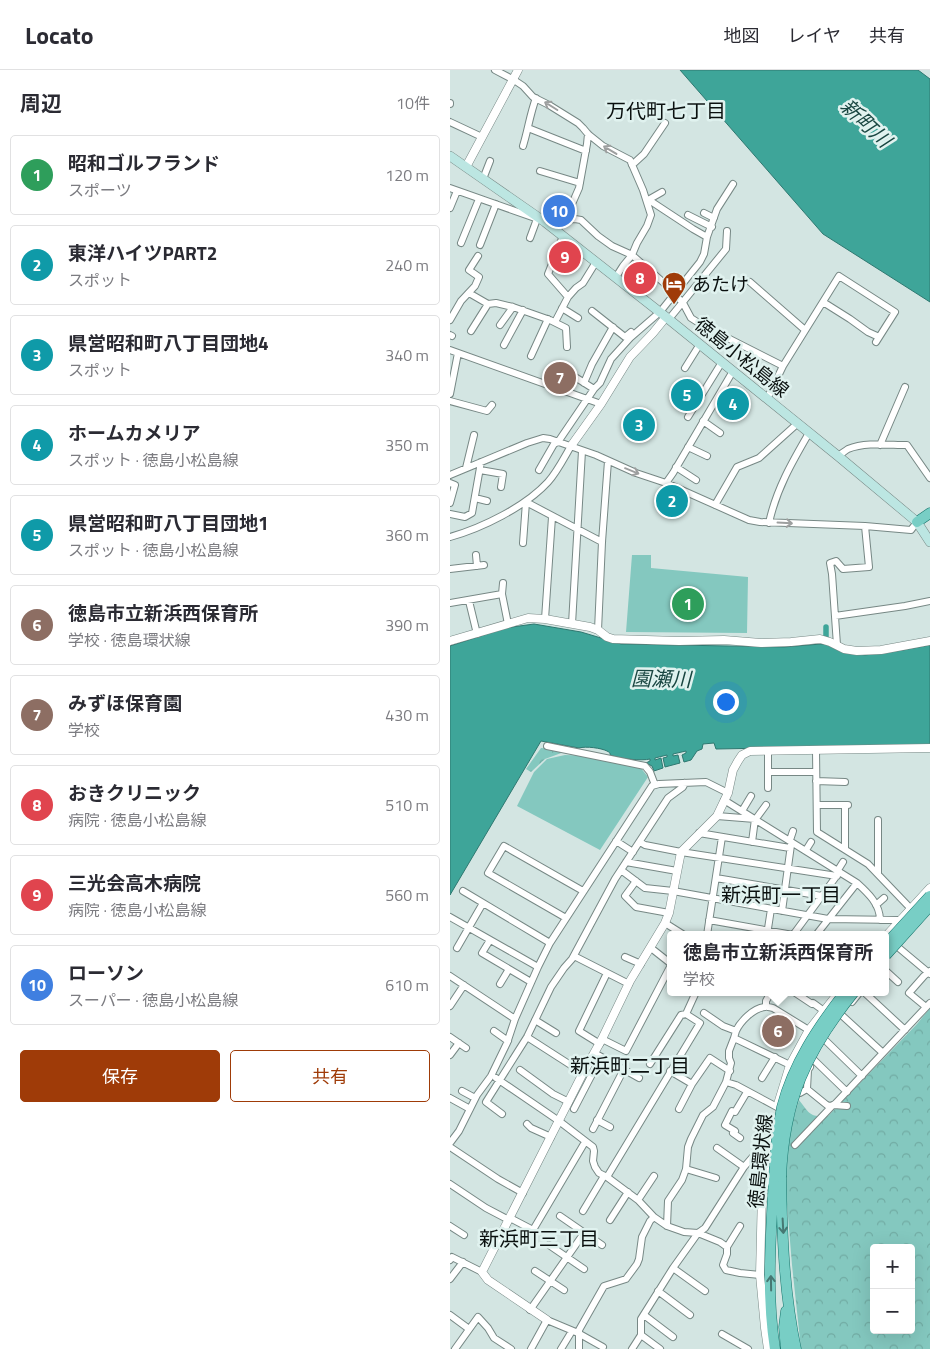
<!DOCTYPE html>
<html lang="ja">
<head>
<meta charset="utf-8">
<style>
	body { margin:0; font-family:"Titillium Web","Noto Sans JP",sans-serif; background:#f7f7f7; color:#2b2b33 }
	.controls { position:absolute; right:15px; bottom:15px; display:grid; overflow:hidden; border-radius:5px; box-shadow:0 5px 20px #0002 }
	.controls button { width:45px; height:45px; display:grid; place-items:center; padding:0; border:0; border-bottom:1px solid #e1e1e2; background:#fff; color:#2b2b33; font:25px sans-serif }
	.you { position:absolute; left:275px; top:631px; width:18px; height:18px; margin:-12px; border:4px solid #fff; border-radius:50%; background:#1a73e8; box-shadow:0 0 0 8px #1a73e833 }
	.badge { display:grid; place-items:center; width:32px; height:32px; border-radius:50%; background:#9f3b08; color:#fff; font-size:16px; font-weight:700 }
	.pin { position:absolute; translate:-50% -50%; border:2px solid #fff; box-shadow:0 1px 5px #0006 }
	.popup { position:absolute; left:217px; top:861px; width:222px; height:65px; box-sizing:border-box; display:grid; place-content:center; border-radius:5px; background:#fff; filter:drop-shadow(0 1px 4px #0005); font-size:16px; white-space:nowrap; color:#7c7c81 }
	.popup b { font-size:19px; color:#2b2b33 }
	.popup::after { content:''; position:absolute; left:50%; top:100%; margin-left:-10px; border:10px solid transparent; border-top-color:#fff }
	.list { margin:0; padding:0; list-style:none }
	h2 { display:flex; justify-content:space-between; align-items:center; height:65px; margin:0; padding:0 20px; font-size:21px }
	h2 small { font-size:16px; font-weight:400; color:#7c7c81 }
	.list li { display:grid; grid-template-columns:32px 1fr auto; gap:15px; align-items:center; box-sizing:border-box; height:80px; margin:0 10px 10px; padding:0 10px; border:1px solid #e1e1e2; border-radius:5px }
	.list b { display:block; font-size:19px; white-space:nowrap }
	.list p { margin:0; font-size:16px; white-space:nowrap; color:#7c7c81 }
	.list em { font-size:16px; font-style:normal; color:#7c7c81 }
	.actions { display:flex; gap:10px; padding:15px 20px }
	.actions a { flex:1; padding:11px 0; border:1px solid #9f3b08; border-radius:5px; text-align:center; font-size:18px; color:#9f3b08 }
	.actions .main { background:#9f3b08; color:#fff }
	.map { position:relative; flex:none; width:480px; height:1279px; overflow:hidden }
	header { display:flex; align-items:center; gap:30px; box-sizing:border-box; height:70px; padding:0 25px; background:#fff; border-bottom:1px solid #e1e1e2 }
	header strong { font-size:24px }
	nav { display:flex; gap:28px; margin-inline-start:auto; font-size:18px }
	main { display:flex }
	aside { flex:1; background:#fff }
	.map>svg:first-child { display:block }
	.built { fill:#bfdad6 }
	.forest { fill:url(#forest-crowns); fill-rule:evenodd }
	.pitch { fill:#84c8bf }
	.water { fill:#3ea599; stroke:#2e7870 }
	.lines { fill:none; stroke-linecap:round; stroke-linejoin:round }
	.canal { stroke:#3ea599; stroke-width:5.5 }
	.minor-casing { stroke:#778885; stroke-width:8 }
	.tertiary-casing { stroke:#778885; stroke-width:9 }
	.secondary-casing { stroke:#778885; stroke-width:10 }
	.primary-casing { stroke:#17766d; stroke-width:11 }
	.minor { stroke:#fff; stroke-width:6 }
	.tertiary { stroke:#fff; stroke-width:8 }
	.secondary { stroke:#bce6e2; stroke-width:9 }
	.primary { stroke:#78cec5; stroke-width:10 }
	.primary-bridge-casing { stroke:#17766d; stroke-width:11; stroke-linecap:butt }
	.primary-bridge { stroke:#78cec5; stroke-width:10 }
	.oneway { stroke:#9d9f9f }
	.oneway2 { stroke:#467873 }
	.labels { text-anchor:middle; stroke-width:5; stroke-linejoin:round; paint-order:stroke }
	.poi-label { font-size:19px; fill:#0a100f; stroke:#e0f2ef; text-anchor:start }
	.street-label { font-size:19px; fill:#0a100f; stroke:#e0f2ef }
	.neighbourhood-label { font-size:20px; fill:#0a100f; stroke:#e0f2ef }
	.water-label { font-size:20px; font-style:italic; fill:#194641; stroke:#e0f2ef }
</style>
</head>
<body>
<header>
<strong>Locato</strong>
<nav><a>地図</a><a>レイヤ</a><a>共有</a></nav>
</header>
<main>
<aside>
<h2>周辺<small>10件</small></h2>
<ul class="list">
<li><span class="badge" style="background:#2e9e5b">1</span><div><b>昭和ゴルフランド</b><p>スポーツ</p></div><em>120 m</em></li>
<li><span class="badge" style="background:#0f9aa8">2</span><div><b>東洋ハイツPART2</b><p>スポット</p></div><em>240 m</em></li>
<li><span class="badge" style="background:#0f9aa8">3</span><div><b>県営昭和町八丁目団地4</b><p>スポット</p></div><em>340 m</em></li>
<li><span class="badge" style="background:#0f9aa8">4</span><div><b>ホームカメリア</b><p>スポット · 徳島小松島線</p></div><em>350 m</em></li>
<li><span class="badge" style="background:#0f9aa8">5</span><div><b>県営昭和町八丁目団地1</b><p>スポット · 徳島小松島線</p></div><em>360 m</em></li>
<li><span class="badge" style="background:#8d6e63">6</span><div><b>徳島市立新浜西保育所</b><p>学校 · 徳島環状線</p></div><em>390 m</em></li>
<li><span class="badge" style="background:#8d6e63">7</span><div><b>みずほ保育園</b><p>学校</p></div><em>430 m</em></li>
<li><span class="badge" style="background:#e0444e">8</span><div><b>おきクリニック</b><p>病院 · 徳島小松島線</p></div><em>510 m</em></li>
<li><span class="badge" style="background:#e0444e">9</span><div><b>三光会高木病院</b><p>病院 · 徳島小松島線</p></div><em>560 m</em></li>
<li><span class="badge" style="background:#3f7fe0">10</span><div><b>ローソン</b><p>スーパー · 徳島小松島線</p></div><em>610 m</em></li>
</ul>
<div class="actions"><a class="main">保存</a><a>共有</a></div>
</aside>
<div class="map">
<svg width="480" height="1279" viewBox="0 0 480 1279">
	<defs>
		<pattern id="forest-crowns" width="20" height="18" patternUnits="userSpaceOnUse" patternTransform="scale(1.25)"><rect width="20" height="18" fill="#84c8bf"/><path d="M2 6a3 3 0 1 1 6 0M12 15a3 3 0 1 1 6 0" fill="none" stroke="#71aba3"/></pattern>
	</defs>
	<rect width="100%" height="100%" fill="#d3e5e2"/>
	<path class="built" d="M190 196 202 206 191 219 178 210Z"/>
	<path class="forest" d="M91 678 105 679 114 682 95 689 81 702 76 699Z
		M480 938V1279H351L342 1195 335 1110 339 1063 349 1030C360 1044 359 1047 378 1046L467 954ZM424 1178H461V1260H424Z"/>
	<path class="pitch" d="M182 485H201V498L298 507 297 563 176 562Z
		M115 685 142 686 190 697 198 707 150 780 67 736 84 702 97 689Z"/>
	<path class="water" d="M230 0H468L480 9V232L373 164Z
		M84 554 131 562 171 574 334 577 371 574H376L396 582 415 585 453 580 480 575V675L266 679 264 673 253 674 252 679 247 681 241 690 234 692 232 685 236 683V681L223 684V686L228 685 230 693 215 697 213 688 217 687V685L205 688V690L211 688 213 698 204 701 202 696 196 693 200 691V689C192 691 171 689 163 686 157 684 163 684 157 681 151 678 136 676 129 678L91 671 0 825V576L55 558Z"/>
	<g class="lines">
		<path class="canal" d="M376 557V572"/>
		<defs>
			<path id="minor" d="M45 0 64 10 73 16 83 27 99 35 128 53 133 58 138 64 153 76 180 90 193 120 201 145 197 156 187 173 182 185 173 196 166 207
				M0 34V33
				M0 52 32 67
				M78 58 136 81
				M73 76C78 60 80 44 86 28
				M182 95 194 84 215 53
				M90 101 130 113
				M33 109 40 91
				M0 118 85 148
				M198 130 212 122
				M199 130 243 159 257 167
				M0 138 7 121
				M254 143 264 148
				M238 145 262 157
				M115 150 125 149 131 150 148 166 162 176 182 185 214 213 233 233 241 248 252 255 333 296
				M106 160 115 150 129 118 137 74 138 64
				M80 168 87 149
				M11 173 29 129
				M30 175 46 134
				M300 212 355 260
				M19 223 38 234 46 233 63 237 100 250 116 258 117 277
				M118 227 126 218 133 213 146 192
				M373 232 400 249 418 262 429 267
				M112 238 128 248
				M142 241 175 267 181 262
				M219 249 276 179 277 161
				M0 250 11 231 25 216 29 207 19 200 28 186
				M105 252 118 227 98 204 113 166
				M50 255 63 237
				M21 261 38 234
				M0 265 2 266
				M54 275 73 240
				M0 280 151 334
				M81 286 98 249
				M235 298 250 274
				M125 307 144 319
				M134 313 142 294 163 257
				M0 324 8 283
				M317 329 333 296 389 206 445 242 426 272
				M0 331 37 341 42 335
				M238 347 272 292
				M253 351 270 363
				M430 375 455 317
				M238 377 257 386
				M388 386C391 384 395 381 398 379 416 372 438 375 457 375L480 408
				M226 397 246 410
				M16 398 24 365
				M30 400 53 404 51 417
				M89 400 104 374 108 372 144 319 150 313 161 289 180 268 210 242 250 192 254 184 257 167 267 139 283 114
				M0 405 77 373 93 368 100 369 146 385 186 403 216 413 299 450 310 452 415 456 461 460 467 452
				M0 413 5 415 0 433
				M216 413 223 403 283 301
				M25 428 37 431
				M265 435 287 397 309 388 348 353
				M0 444 15 447 22 443 31 392
				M319 453C326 420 342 392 359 363
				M0 467C32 458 75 437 98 412 107 402 114 388 121 376
				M73 473 76 432 152 472
				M26 485 27 496
				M0 499 34 495
				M52 524 53 513
				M19 531 27 564
				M0 533 52 524 58 554
				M385 546 455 536 480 531
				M95 549 102 447
				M122 554 132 381
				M148 560 152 472 158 391
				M387 575 382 504 380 493 386 491 393 499 419 497 415 456
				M97 676 195 696 200 702 205 715
				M366 680 367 762 418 794 464 842
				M318 681V718
				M318 702H366
				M366 711 395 712
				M274 730 407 813C418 823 430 834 430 850
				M367 735H398
				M292 741 301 726
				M267 746 305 749 302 772
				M305 750 316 735
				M428 750V804
				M249 763 340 778
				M340 770 343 761
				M166 771 183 782
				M190 772 195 775 231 782 387 806
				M395 779V735
				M356 780 361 772
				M176 792 227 801
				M171 800 195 818 223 821 378 849 449 850
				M388 800 393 792
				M266 808 372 826
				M186 811 175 826 186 837 219 843
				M13 821 100 873
				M426 835 434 828
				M332 841 341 775
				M0 847 88 897
				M116 848 38 803 54 776 133 821
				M259 850 343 865
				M215 853 234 865
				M257 865 272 767
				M317 865 321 839
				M343 865 388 804
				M366 865 407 813
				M40 870 32 883 81 912
				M443 873 480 904
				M7 878 33 833
				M201 878 220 893
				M124 886 179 914
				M175 887 191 894
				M436 901 448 912
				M0 906 65 949
				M50 914 59 899
				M344 922 362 934 363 933 374 941
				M414 922 455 960
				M402 932 410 922
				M0 936 14 915
				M316 936V931L321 922
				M476 937 459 923 474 906 480 901
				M386 940 433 983
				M254 943 273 956 286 961 284 968 340 995
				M85 950 106 963
				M44 961 58 971
				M286 961C290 952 303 938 315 937 317 936 321 938 323 938L375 970 412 1006
				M0 967 16 978
				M77 967 133 1003
				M152 969 176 981 220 897
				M150 974 129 961 157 903
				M0 985 9 973
				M148 985 189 1008
				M357 986 364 990 397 1022
				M200 994 231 945 236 944 246 922
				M70 1000 103 1024 119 1032
				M220 1001 242 1014
				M46 1008 109 1051 143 1077 144 1081 143 1091 145 1097 149 1103 157 1107 188 1130 204 1147 217 1156 234 1162 248 1163 255 1158 294 1097 317 1070 321 1069
				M312 1008 325 987
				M276 1012 286 1015 327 1037
				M357 1019 378 1036 384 1035 480 933
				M12 1021 25 1028
				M343 1021 350 1023 357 1019 358 1000 360 997
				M0 1028 20 1039
				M384 1035 397 1036
				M124 1039 151 987
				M229 1039 242 1014 260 988 280 1001
				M52 1044 36 1032 77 967 101 917 114 898 122 889 165 809 218 728 233 717 235 713
				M147 1050 160 1057
				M77 1054 81 1058 101 1067
				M143 1059 174 999
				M290 1068 283 1063 285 1061 275 1055 282 1041 285 1042 297 1022
				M0 1073 9 1061 27 1025 41 1006 57 973 65 949 88 897 100 873 202 716 209 714 256 712 278 723
				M345 1075 383 1035
				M0 1077 48 1109 73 1123
				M267 1078 294 1097
				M236 1099 266 1108
				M157 1107 250 953 236 944
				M0 1114 36 1138 59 1150
				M188 1130 204 1106
				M133 1141 154 1106
				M110 1146 152 1175
				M60 1148 83 1160 135 1072
				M160 1150 178 1122
				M0 1156 14 1165
				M217 1156 218 1131 232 1110 236 1099 238 1077 241 1069 253 1045 263 1037 276 1012 281 993 279 988V981L284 968
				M99 1175 134 1199
				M277 1177 290 1156
				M0 1190 2 1187 32 1202
				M223 1198 255 1221
				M85 1201 114 1220
				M0 1209 13 1192
				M208 1221 240 1245
				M80 1240 134 1163
				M0 1245 19 1259
				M194 1245 223 1267
				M272 1264 298 1279
				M191 1265 210 1279
				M5 1279 28 1247 38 1258 44 1268 61 1279
				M81 1279 97 1250 128 1263 153 1277
				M111 1279 122 1261
				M129 1279V1260L154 1216 176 1209 187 1194 189 1189 192 1167 200 1151 204 1147
				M182 1279 191 1265V1249L223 1198 248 1163 270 1172 277 1177V1184L273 1195 276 1200 290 1203 310 1205"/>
			<path id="tertiary" d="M16 97 68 0
				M121 376 151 334 180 287 203 263 216 247
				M0 571 78 548 95 549 140 557 148 560 157 567 163 569 229 571 274 570 311 573 341 572 370 569 380 572 394 579 407 581 431 580 480 571
				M436 866 480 818
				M328 1034 340 995 359 960 389 922
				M97 1250 38 1210 32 1202 133 1003 152 969 180 911 215 853 219 843 231 782 267 746 278 723 283 700 288 691 292 685 300 681 480 678
				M318 1279 315 1258 310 1205 312 1122 319 1101 321 1069 325 1050"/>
			<path id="secondary" d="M0 86 95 152 216 247 388 386 467 452 480 472"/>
			<path id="primary" d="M467 452 480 443
				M324 1107C321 1164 316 1222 325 1279
				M331 1107C332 1164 334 1223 346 1279
				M336 1241 334 1257 336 1279"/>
		</defs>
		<use href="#minor" class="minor-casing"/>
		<use href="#tertiary" class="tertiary-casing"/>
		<use href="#secondary" class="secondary-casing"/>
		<use href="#primary" class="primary-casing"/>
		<use href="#minor" class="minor"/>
		<use href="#tertiary" class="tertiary"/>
		<use href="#secondary" class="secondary"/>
		<use href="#primary" class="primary"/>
		<defs>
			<path id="primary-bridge" d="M436 874 480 826
				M436 885 480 836
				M324 1107C325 1083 327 1060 332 1037 343 994 368 957 395 922
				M331 1107C334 1030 356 982 404 922"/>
		</defs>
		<use href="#primary-bridge" class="primary-bridge-casing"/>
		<use href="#primary-bridge" class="primary-bridge"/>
	</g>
	<defs><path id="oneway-shaft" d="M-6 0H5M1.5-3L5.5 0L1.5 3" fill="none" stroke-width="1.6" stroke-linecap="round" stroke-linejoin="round" transform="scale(1.25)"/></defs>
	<g class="oneway">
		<use href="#oneway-shaft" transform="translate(101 36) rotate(-148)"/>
		<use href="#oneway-shaft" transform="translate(160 80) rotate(-149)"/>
		<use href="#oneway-shaft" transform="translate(182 401) rotate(22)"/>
		<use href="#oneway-shaft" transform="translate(335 453) rotate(3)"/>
	</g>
	<g class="oneway2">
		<use href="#oneway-shaft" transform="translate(333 1156) rotate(87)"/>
		<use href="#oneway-shaft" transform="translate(321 1213) rotate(-91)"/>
	</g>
	<defs>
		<symbol id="hotel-pin" viewBox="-11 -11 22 30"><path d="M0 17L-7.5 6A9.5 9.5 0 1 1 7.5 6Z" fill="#9f3b08" stroke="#e0f2ef"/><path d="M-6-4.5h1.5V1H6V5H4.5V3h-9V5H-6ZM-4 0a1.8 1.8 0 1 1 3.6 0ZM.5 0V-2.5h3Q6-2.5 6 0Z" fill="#fff"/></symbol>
	</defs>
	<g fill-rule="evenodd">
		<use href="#hotel-pin" x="210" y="200" width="28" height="38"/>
	</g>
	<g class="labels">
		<g class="poi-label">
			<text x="242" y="221">あたけ</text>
		</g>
		<g class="street-label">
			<text transform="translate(292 287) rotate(39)" y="7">徳島小松島線</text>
			<text transform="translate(310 1091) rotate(-84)" y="7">徳島環状線</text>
		</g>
		<g class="neighbourhood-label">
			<text x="216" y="48">万代町七丁目</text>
			<text x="331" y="832">新浜町一丁目</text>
			<text x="180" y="1003">新浜町二丁目</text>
			<text x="89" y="1176">新浜町三丁目</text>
		</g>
		<g class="water-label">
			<text transform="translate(416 53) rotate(43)" y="7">新町川</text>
			<text transform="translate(211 609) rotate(1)" y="7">園瀬川</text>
		</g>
	</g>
</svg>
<div class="controls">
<button>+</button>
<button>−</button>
</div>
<div class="you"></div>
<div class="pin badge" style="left:238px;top:534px;background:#2e9e5b">1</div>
<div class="pin badge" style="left:222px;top:431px;background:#0f9aa8">2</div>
<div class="pin badge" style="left:189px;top:355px;background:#0f9aa8">3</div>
<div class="pin badge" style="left:283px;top:334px;background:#0f9aa8">4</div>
<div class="pin badge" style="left:237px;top:325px;background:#0f9aa8">5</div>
<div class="pin badge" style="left:328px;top:961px;background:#8d6e63">6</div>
<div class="popup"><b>徳島市立新浜西保育所</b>学校</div>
<div class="pin badge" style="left:110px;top:308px;background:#8d6e63">7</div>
<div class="pin badge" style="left:190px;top:208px;background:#e0444e">8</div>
<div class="pin badge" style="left:115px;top:187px;background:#e0444e">9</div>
<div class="pin badge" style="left:109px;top:141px;background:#3f7fe0">10</div>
</div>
</main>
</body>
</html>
